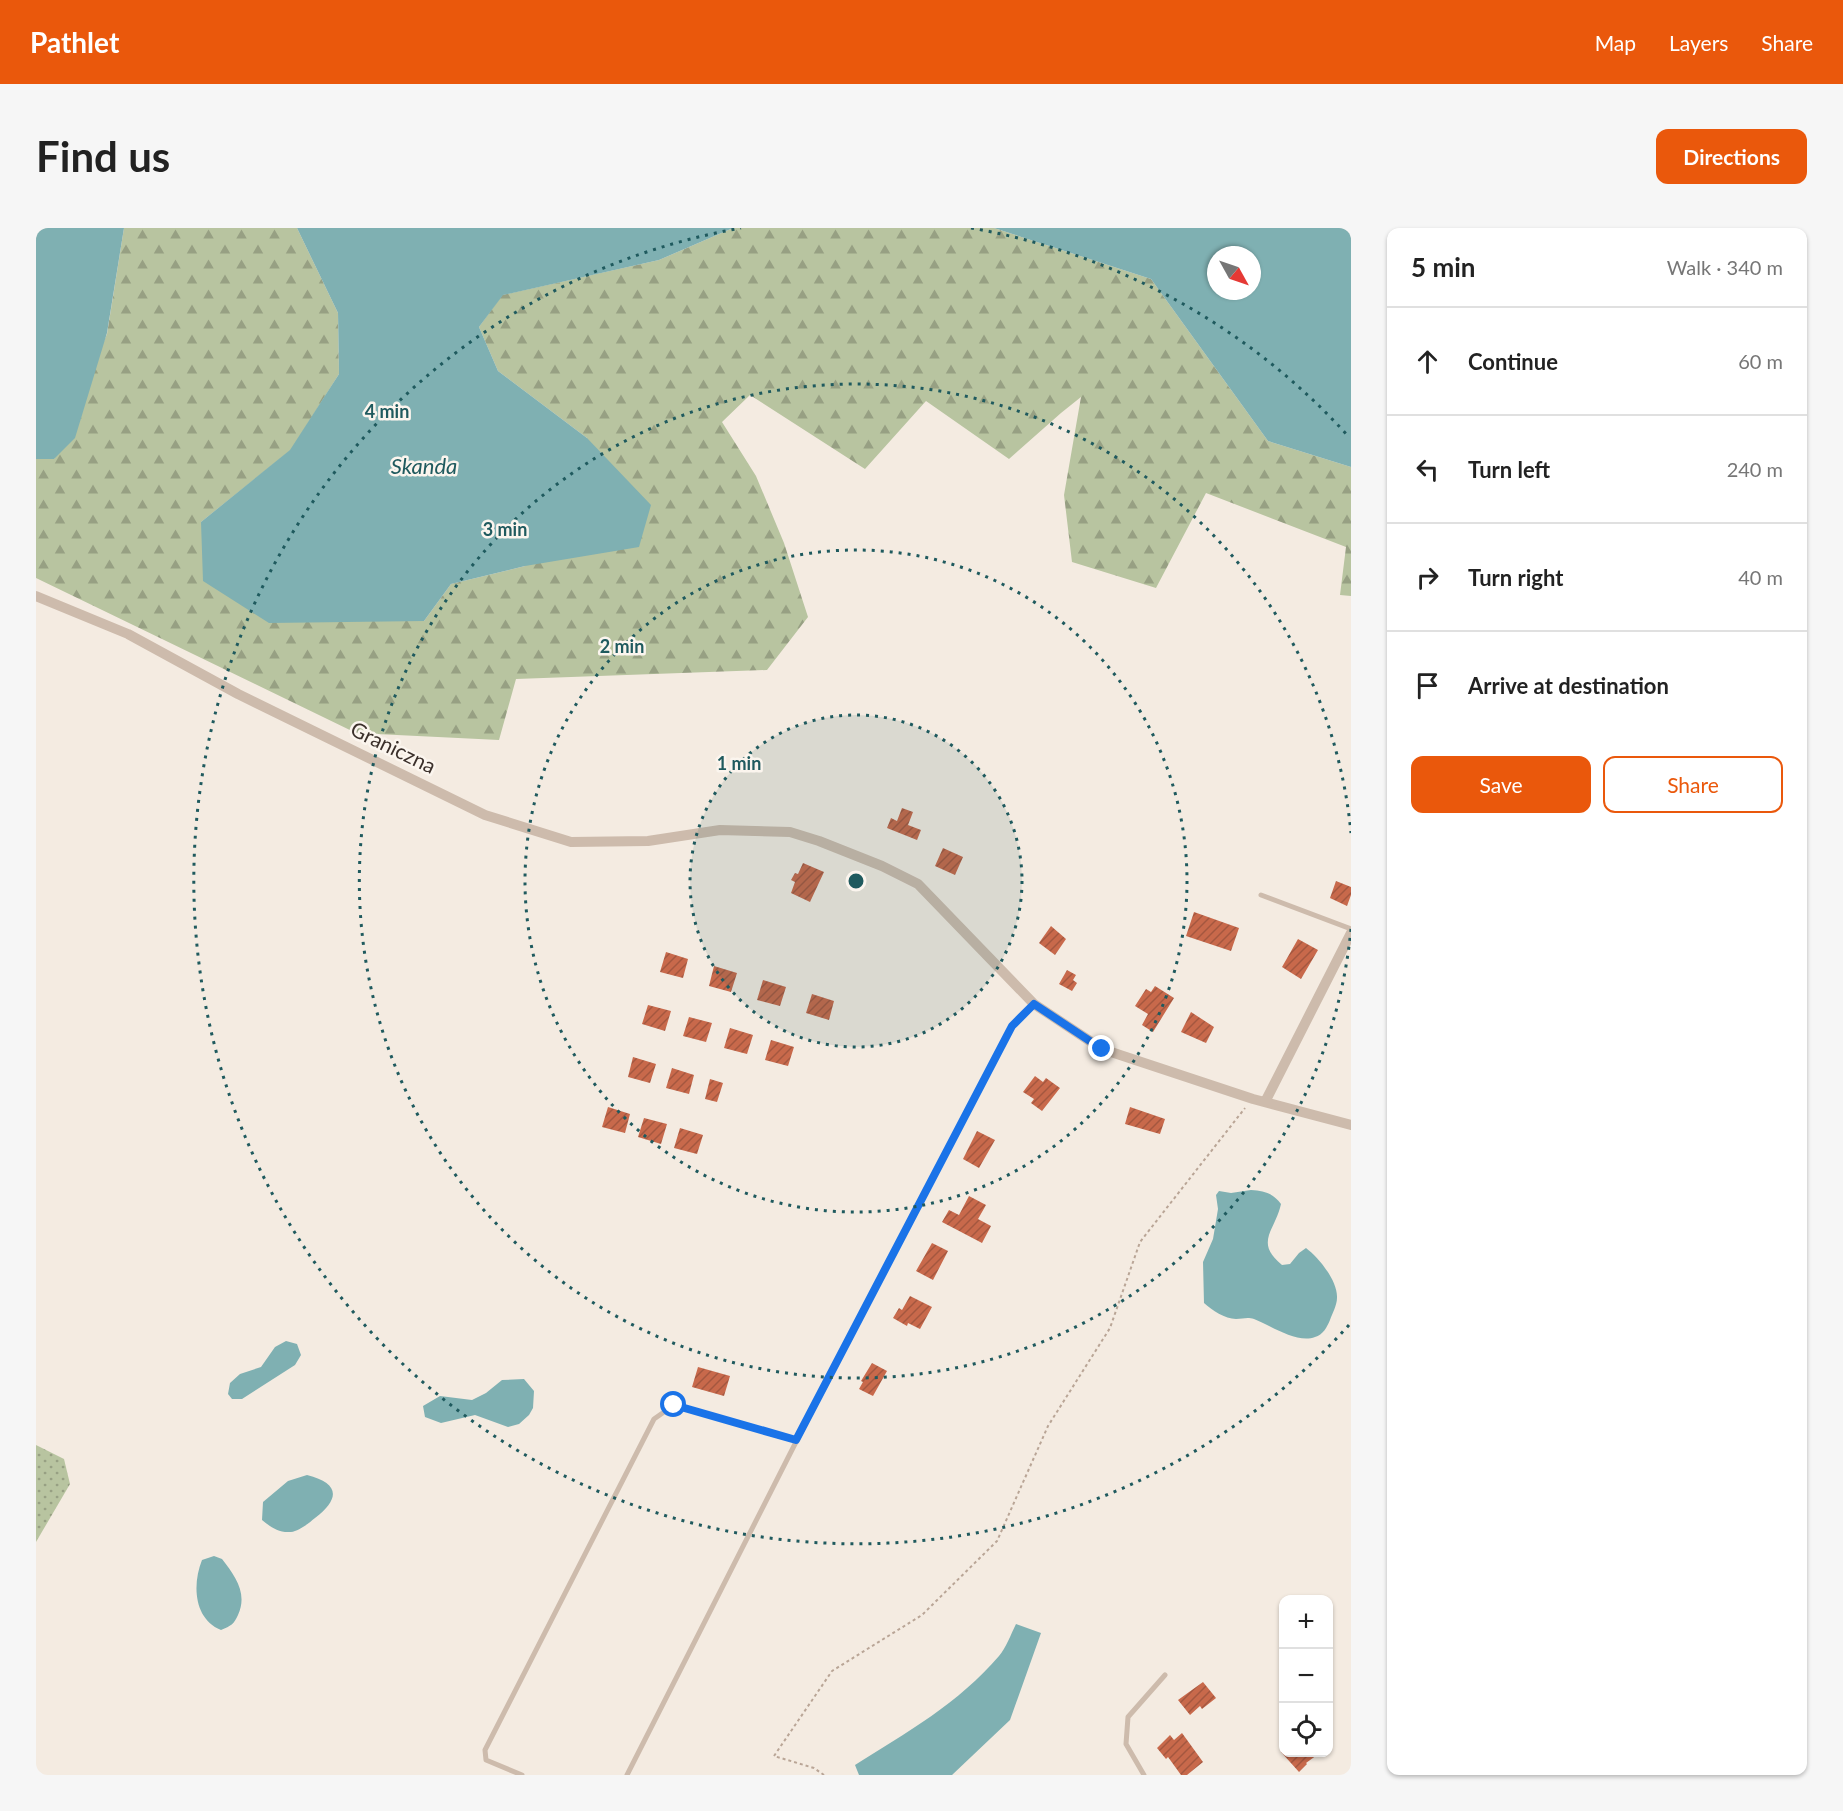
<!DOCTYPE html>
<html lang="en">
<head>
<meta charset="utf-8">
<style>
	body { margin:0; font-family:Lato,sans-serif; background:#f6f6f6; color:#222 }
	.controls { position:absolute; right:18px; bottom:18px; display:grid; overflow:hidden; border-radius:12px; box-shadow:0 2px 4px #0004 }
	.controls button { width:54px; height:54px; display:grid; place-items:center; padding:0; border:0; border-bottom:2px solid #e0e0e0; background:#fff; color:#222; font:30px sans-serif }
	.compass { position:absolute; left:1171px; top:18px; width:54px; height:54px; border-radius:50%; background:#fff; box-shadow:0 2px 4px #0004; rotate:130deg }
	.stop { position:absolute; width:18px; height:18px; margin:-14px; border:4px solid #1a73e8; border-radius:50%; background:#fff }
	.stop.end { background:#1a73e8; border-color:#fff; box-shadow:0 2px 6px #0008 }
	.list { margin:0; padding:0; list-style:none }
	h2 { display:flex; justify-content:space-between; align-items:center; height:78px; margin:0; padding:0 24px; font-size:26px }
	h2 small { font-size:20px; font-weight:400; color:#767676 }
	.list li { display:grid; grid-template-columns:39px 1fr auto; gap:18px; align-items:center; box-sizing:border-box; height:108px; padding:0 24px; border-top:2px solid #e0e0e0 }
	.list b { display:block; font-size:22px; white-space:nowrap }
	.list em { font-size:20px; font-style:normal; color:#767676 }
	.actions { display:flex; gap:12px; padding:18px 24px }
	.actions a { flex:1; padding:14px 0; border:2px solid #ea580c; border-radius:12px; text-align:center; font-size:21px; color:#ea580c }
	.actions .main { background:#ea580c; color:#fff }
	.icon { flex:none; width:33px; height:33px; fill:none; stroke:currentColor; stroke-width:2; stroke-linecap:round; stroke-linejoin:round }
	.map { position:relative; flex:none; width:1315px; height:1547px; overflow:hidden; border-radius:12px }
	header { display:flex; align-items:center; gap:36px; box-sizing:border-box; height:84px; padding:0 30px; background:#ea580c; color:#fff }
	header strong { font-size:28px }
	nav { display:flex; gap:33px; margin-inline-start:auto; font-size:21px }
	.intro { display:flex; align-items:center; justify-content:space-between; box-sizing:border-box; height:144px; padding:0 36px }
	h1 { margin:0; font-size:42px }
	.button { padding:15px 27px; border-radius:12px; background:#ea580c; color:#fff; font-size:21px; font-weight:700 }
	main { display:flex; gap:36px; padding:0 36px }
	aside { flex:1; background:#fff; border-radius:12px; box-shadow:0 2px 4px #0004 }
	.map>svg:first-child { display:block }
	.grass { fill:url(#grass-dots) }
	.forest { fill:url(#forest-firs) }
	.water { fill:#7fb0b2; fill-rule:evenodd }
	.building { fill:url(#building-hatch) }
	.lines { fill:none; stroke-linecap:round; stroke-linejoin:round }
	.path { stroke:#b9a596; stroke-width:2; stroke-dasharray:3 3; stroke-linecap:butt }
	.lane { stroke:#cdbbac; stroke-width:5 }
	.street { stroke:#cdbbac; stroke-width:10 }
	.route { stroke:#1a73e8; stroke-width:8 }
	.ring { fill:none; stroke:#1f5a5e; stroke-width:3; stroke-dasharray:3 6 }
	.labels { text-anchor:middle; stroke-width:5; stroke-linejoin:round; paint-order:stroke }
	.street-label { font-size:21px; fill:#3b302b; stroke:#fbf5ee }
	.water-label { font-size:22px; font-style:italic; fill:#1f5a5e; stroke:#fbf5ee }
	.centre { fill:#1f5a5e; stroke:#fbf5ee; stroke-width:3 }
	.ring-label { font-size:18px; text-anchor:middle; font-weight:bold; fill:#1f5a5e; stroke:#fbf5ee; stroke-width:5; stroke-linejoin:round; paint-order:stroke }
</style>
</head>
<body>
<header>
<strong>Pathlet</strong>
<nav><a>Map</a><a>Layers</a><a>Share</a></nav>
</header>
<div class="intro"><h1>Find us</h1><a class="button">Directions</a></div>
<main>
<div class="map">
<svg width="1315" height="1547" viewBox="0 0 1315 1547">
	<defs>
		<pattern id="grass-dots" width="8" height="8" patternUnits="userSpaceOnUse" patternTransform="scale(1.5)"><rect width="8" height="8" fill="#b8c4a0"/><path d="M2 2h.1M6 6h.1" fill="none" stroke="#97a083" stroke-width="1.8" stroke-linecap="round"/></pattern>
		<pattern id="forest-firs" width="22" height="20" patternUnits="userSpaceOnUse" patternTransform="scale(1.5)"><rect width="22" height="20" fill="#b8c4a0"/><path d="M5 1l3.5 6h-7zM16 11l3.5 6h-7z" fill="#97a083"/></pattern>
		<pattern id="building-hatch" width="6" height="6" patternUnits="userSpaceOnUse" patternTransform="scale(1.5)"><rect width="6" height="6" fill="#c8694b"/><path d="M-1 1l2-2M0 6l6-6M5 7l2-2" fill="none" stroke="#a4573f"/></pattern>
	</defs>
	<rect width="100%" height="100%" fill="#f4ebe1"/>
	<path class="grass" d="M0 1217 28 1231 34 1256 0 1314Z"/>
	<path class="forest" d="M88 0H261L302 85 303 146 255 222 165 294 388 393 415 356 489 338 551 210 462 143 443 99 466 67 623 32 697 0H958L1115 51 1232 213 1315 239V368L1304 367 1310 319 1170 265 1120 360 1036 334 1028 267 1045 169 1025 185 973 231 890 173 829 241 714 167 686 194 720 248 748 315 772 389 731 442 480 451 463 512 320 505 0 350V231H18L71 106Z"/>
	<path class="water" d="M0 0H88L71 105 39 210 18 231H0Z
		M261 0H697L623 32 467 67 443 99 462 143 551 210 615 277 603 319 489 338 415 356 388 393 233 395 167 353 165 294 254 222 303 146 302 85Z
		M958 0H1315V239L1232 213 1115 51ZM1180 27H1216V63H1180Z
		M1215 962C1228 963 1237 965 1245 976 1239 1003 1218 1014 1246 1037L1254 1036 1263 1025 1270 1020C1283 1030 1302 1053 1301 1070 1301 1077 1296 1086 1294 1092 1291 1099 1287 1107 1279 1109 1261 1116 1234 1097 1218 1091 1211 1089 1207 1091 1200 1091 1189 1091 1176 1082 1168 1075L1167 1034 1177 1011 1182 981 1180 967 1183 963 1195 965Z
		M250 1113 261 1116 265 1127 259 1137 206 1171H196L192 1166 194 1155 204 1146 225 1139 239 1119Z
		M488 1151 498 1163 497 1180 493 1187 483 1196 472 1199 439 1187 405 1195 389 1189 387 1178 404 1168 436 1172 450 1165 466 1152Z
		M271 1247C303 1255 305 1270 279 1290 273 1295 263 1303 255 1304 242 1305 235 1299 226 1292L227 1274 252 1253Z
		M178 1328 186 1331C199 1348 212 1365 202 1387 198 1396 195 1398 185 1402 158 1391 156 1357 166 1332Z
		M980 1396 1005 1405 974 1492 916 1547H823L819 1537C870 1505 923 1475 963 1428 970 1420 975 1406 980 1396Z"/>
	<path class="building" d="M866 580 877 584 872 597 885 602 881 612 851 600 855 590 861 593Z
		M907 620 927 629 919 647 899 638Z
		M767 635 788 644 774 674 755 665 759 654 755 652 759 645 762 646Z
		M1300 653 1315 659V667L1311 678 1294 670Z
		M1158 684 1203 700 1195 723 1150 708Z
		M1015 698 1030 711 1019 727 1003 715Z
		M1262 711 1282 722 1265 751 1246 739Z
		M630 724 652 731 647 750 624 744Z
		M678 738 701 745 695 764 673 758Z
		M1031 742 1040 747 1037 752 1041 755 1036 763 1023 756Z
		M727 752 750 759 744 778 721 772Z
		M1119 758 1138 770 1117 804 1106 797 1112 786 1099 778 1110 761 1115 764Z
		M776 766 798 773 793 792 770 785Z
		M612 777 635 783 629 803 606 796Z
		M1155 784 1178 799 1170 815 1145 804Z
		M653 789 676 795 670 814 647 808Z
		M694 800 717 807 711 826 688 820Z
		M735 812 758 819 752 838 729 832Z
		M597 829 620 836 614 855 592 849Z
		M636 840 658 847 653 866 630 860Z
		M999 848 1007 854 1010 850 1024 860 1006 883 995 875 998 871 987 864Z
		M674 851 687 855 681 874 669 871Z
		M572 879 594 886 589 905 566 899Z
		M1094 879 1129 891 1124 906 1089 896Z
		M608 890 631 896 625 916 602 909Z
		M644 900 667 907 661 926 638 920Z
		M941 903 959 912 943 940 927 931Z
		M933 968 950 977 942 991 955 998 946 1015 906 994 913 982 923 987Z
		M896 1015 912 1023 897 1052 880 1043Z
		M874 1068 896 1079 884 1101 872 1095 871 1098 857 1090 863 1080 866 1082Z
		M836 1135 851 1143 837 1168 823 1161 827 1154 825 1153Z
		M662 1139 694 1148 688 1168 656 1159Z
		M1167 1454 1180 1470 1166 1481 1164 1478 1154 1487 1142 1472Z
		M1146 1505 1167 1534 1151 1547H1145L1132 1529 1130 1531 1121 1520 1134 1507 1138 1512Z
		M1245 1524H1285L1270 1535 1271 1536 1263 1544Z"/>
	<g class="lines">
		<path class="path" d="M788 1547 778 1540 738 1528 796 1443 886 1387 961 1313 1012 1198 1074 1100 1104 1014 1209 880"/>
		<path class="lane" d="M1225 667 1315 701
			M486 1547 450 1532 449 1522 618 1191 638 1177 761 1212
			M591 1547 761 1212 976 798 998 776
			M1108 1547 1090 1516 1092 1489 1129 1447"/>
		<path class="street" d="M0 368 92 406 202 466 449 587 535 614 612 613 684 602 754 604 783 613 846 638 882 656 998 776 1066 821 1217 871 1315 897
			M1229 874 1315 705"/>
	</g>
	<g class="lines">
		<path class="route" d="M638 1177 760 1212 976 798 998 776 1066 821"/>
	</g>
	<circle cx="820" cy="653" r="166" fill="#1f5a5e" fill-opacity=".12"/>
	<g class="ring">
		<circle cx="820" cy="653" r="166"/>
		<circle cx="820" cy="653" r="331"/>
		<path d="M1315 701A497 497 0 1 1 1315 605"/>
		<path d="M1313 1097A663 663 0 1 1 705 0M935 0A663 663 0 0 1 1313 209"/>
	</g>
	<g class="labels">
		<g class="street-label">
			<text transform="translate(357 520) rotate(26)" y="7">Graniczna</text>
		</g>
		<g class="water-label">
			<text x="388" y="246">Skanda</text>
		</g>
	</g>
	<circle cx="820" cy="653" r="9" class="centre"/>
	<g class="ring-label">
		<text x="351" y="190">4 min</text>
		<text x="469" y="308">3 min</text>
		<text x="586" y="425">2 min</text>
		<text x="703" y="542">1 min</text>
	</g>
</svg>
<div class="controls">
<button>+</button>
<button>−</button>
<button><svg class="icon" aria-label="locate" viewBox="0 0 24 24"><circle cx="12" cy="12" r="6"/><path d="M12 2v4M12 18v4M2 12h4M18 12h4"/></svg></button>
</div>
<svg class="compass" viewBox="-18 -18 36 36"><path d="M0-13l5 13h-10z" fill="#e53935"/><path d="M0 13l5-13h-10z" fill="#767676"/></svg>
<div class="stop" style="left:638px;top:1177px"></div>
<div class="stop end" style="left:1066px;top:821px"></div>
</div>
<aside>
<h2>5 min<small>Walk · 340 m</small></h2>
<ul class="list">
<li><svg class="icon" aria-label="ahead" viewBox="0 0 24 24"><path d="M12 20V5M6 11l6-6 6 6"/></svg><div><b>Continue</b></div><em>60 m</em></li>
<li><svg class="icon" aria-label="left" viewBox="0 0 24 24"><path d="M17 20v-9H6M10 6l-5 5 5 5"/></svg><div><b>Turn left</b></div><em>240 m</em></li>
<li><svg class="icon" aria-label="right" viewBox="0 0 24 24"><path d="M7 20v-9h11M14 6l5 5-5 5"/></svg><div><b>Turn right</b></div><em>40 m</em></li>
<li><svg class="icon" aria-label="arrive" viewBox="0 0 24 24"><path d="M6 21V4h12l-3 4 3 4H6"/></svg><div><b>Arrive at destination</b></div></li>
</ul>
<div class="actions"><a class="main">Save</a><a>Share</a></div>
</aside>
</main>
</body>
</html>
